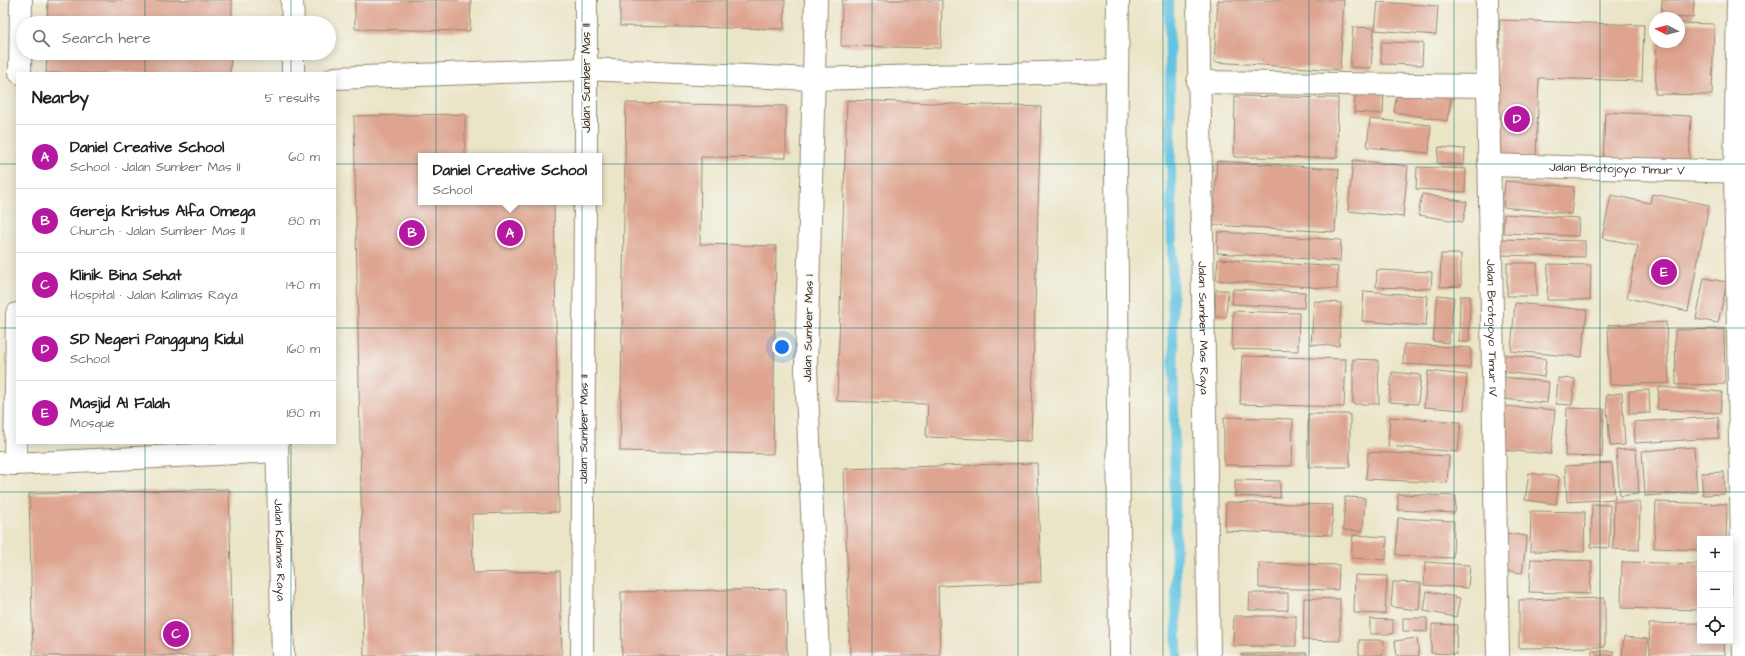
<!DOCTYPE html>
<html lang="en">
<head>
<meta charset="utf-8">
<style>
	body { margin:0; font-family:"Architects Daughter",sans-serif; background:#f2f2f2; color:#202124 }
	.controls { position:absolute; right:12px; bottom:12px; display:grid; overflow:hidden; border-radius:0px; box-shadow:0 2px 10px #0003 }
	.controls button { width:36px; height:36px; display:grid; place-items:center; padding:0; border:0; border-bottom:1px solid #e0e0e0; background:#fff; color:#202124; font:20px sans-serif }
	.compass { position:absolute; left:1649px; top:12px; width:36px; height:36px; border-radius:50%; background:#fff; box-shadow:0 2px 10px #0003; rotate:277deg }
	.you { position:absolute; left:782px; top:347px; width:14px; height:14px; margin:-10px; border:3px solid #fff; border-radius:50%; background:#1a73e8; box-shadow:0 0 0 6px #1a73e833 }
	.badge { display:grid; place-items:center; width:26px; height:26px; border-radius:50%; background:#b5179e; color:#fff; font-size:13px; font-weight:700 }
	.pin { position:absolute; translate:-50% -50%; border:2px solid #fff; box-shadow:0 1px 4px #0006 }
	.popup { position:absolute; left:418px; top:153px; width:184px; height:52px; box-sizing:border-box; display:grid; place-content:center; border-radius:0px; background:#fff; filter:drop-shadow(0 1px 3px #0005); font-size:13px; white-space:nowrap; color:#757577 }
	.popup b { font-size:15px; color:#202124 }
	.popup::after { content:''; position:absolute; left:50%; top:100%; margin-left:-8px; border:8px solid transparent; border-top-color:#fff }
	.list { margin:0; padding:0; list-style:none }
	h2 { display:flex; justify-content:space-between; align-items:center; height:52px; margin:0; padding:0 16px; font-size:17px }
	h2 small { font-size:13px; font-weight:400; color:#757577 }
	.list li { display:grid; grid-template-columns:26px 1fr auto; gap:12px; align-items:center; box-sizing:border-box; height:64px; padding:0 16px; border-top:1px solid #e0e0e0 }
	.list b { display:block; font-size:15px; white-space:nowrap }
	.list p { margin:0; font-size:13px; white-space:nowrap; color:#757577 }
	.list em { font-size:13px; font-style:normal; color:#757577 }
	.icon { flex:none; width:22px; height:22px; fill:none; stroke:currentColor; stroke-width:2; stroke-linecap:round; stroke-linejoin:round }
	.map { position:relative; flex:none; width:1745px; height:656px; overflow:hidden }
	.search { position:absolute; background:#fff; box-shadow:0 2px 10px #0003; left:16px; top:16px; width:320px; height:44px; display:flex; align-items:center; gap:10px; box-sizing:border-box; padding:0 14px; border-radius:22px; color:#757577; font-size:15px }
	.panel { position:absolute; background:#fff; box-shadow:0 2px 10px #0003; left:16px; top:72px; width:320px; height:372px; border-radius:0px }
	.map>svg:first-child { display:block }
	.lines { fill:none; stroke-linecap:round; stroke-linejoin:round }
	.stream { stroke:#63c4e1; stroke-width:10 }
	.building { fill:#dea490 }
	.minor-casing { stroke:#938872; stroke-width:24 }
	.tertiary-casing { stroke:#938872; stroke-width:24 }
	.minor { stroke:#fff; stroke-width:22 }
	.tertiary { stroke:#fff; stroke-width:22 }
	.grid { fill:none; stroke:#0f766e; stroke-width:1; stroke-opacity:0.55 }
	.labels { text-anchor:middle; stroke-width:3.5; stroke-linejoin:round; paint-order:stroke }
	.street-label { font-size:12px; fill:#3b2a1e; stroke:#f6f6f2 }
</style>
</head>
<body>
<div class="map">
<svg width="1745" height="656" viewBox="0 0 1745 656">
	<rect width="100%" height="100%" fill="#f6f6f2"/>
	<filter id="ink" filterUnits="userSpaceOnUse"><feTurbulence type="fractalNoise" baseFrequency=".025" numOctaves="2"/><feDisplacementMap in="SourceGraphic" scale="8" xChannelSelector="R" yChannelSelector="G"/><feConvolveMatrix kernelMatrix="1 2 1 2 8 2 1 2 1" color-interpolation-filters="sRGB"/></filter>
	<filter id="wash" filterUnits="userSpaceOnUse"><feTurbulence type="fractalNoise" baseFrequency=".012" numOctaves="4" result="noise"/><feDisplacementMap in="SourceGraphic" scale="16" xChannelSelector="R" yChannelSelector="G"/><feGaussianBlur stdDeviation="0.9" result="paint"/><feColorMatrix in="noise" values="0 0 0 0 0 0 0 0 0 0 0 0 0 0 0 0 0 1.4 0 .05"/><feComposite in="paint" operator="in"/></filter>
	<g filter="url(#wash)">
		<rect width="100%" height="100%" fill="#ebe5c7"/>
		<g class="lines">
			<path class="stream" d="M1169 0 1177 656"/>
		</g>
		<g id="blocks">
			<path class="building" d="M48 0H232V23H47Z
				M355 0H471L470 31 355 29Z
				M620 0H785L784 29 620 26Z
				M842 0H942L941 48 841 46Z
				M1218 0H1344L1340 70 1214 62Z
				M1662 0H1694L1693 18 1661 17Z
				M1378 2 1438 6 1436 35 1375 30Z
				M1500 20 1644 25 1642 81 1539 78 1536 158 1495 157Z
				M1679 23 1714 24 1712 95 1655 94 1657 42H1679Z
				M1353 27 1374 28 1371 68 1350 67Z
				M1381 42 1423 43 1422 65 1381 64Z
				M47 53H231L230 73H46Z
				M1398 86 1452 95 1447 121 1394 112Z
				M1356 89 1384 90 1383 114 1354 112Z
				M1235 96 1338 98 1337 158 1234 157Z
				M847 100 1041 107 1031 441 926 437 928 404 837 401Z
				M626 103 786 106V158L701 157 700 244 776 246 773 454 620 451Z
				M1605 112 1691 116 1689 165 1603 160Z
				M465 114V156H421V202H554L559 512 472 514 473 573 560 571 562 656H364L354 116Z
				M1370 119 1431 125 1429 153 1367 147Z
				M1439 147 1465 149 1464 165 1437 163Z
				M1353 160 1408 166 1403 217 1348 211Z
				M1217 161 1339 169 1335 232 1213 225Z
				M1417 167 1466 169 1465 192 1416 189Z
				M1505 181 1574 187 1571 214 1503 207Z
				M1422 194 1467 202 1463 222 1418 215Z
				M1652 194 1709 205 1688 311 1627 298 1638 245 1602 238 1611 195 1650 203Z
				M1504 214 1579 218 1578 236 1503 233Z
				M1218 232 1341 240 1340 261 1217 253Z
				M1501 239 1585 241V257L1500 255Z
				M1441 254H1461V286L1440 287Z
				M1218 259 1338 267 1337 289 1216 280Z
				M1507 263H1537V296H1507Z
				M1548 264 1591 265 1590 300H1547Z
				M1377 270 1432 272 1431 289 1376 287Z
				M1704 278 1727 282 1718 323 1696 319Z
				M1233 289 1305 292 1304 308 1232 304Z
				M1216 290H1228L1226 317H1215Z
				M1364 291 1428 296 1426 326 1362 321Z
				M1438 295 1454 297 1448 343 1433 341Z
				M1460 296H1470L1469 342H1459Z
				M1314 301 1341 303 1339 346 1311 344Z
				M1515 303 1587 310 1582 357 1511 351Z
				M1233 311 1299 313 1298 351 1232 349Z
				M1666 322 1669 383 1610 385 1608 325Z
				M1724 329 1725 384 1676 385 1675 330Z
				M1404 344 1471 348 1470 368 1403 364Z
				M1498 354 1546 359 1544 377 1496 371Z
				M1242 356 1346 359 1344 407 1240 404Z
				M1353 359 1378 360 1379 404H1353Z
				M1428 371 1467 375 1464 410 1424 407Z
				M1392 372 1421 375 1418 404 1389 402Z
				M1504 377 1549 382 1547 403 1502 399Z
				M1558 378 1575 379 1572 405 1556 404Z
				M1659 387 1722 392 1720 413 1657 409Z
				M1649 390 1650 413 1629 414V391Z
				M1622 393 1625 445 1610 446 1606 395Z
				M1504 406 1555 410 1551 454 1501 450Z
				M1567 408 1604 409 1602 457 1565 456Z
				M1308 414H1350V467H1308Z
				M1224 417 1293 419 1292 466 1224 465Z
				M1390 417 1461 422 1458 452 1388 446Z
				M1718 417 1719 438 1635 443 1634 422Z
				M1694 447 1697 492 1645 496 1642 451Z
				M1636 449 1639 494 1620 496 1616 450Z
				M1368 452 1449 456 1447 483 1366 479Z
				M1037 463 1041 582 938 586 940 656H850L844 469Z
				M1612 463 1615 499 1567 502 1565 466Z
				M1724 472 1725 494 1703 495 1701 473Z
				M1529 473 1559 477 1556 504 1525 500Z
				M1235 480 1280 481V498L1235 496Z
				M229 489 233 656H33L29 494Z
				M1398 494 1456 496 1455 513 1398 510Z
				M1345 497 1365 498 1363 531 1343 530Z
				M1226 502 1333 505 1332 535 1225 531Z
				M1614 502H1640L1639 550 1613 549Z
				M1656 502 1727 504 1726 539H1700V550L1654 548Z
				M1592 504 1610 505 1609 548 1591 547Z
				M1531 511 1585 512 1584 552 1530 551Z
				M1398 518 1454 521 1453 558 1396 555Z
				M1506 533 1527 536 1522 573 1501 570Z
				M1353 535 1387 537 1386 560 1351 558Z
				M1531 559 1592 561 1590 594 1529 592Z
				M1425 562 1470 565 1468 588 1424 585Z
				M1622 562 1700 564V610L1621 608Z
				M1259 563 1339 565 1338 590 1259 588Z
				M1355 575 1387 576 1385 614 1354 613Z
				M1393 582 1421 583 1419 610 1391 607Z
				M786 589 787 656H622L621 592Z
				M1427 591 1460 598 1456 617 1424 611Z
				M1250 593H1288V610H1249Z
				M1304 598 1340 599V641L1303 640Z
				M1605 598V647L1519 648V600Z
				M1234 616H1296V646H1233Z
				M1403 618H1427V632L1403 631Z
				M1370 619 1393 620V634H1370Z
				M1700 623V641H1724L1725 656H1650L1649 624Z
				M1432 624 1457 625 1456 654 1431 653Z
				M1624 637 1648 639 1646 656H1622Z
				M1417 638 1419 656H1397L1395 641Z
				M1359 640H1384L1383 655H1359Z
				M1592 651H1614V656H1592Z
				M1307 653V656H1241V654Z"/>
		</g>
	</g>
	<g filter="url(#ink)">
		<use href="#blocks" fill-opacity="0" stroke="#938872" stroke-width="1"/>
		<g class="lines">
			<defs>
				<g id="minor">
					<path d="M292 0 293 23"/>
					<path d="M816 0 806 367 818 656"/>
					<path id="s1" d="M1487 0 1488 86 1498 656"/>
					<path d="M1738 0 1735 172 1744 656"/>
					<path d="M293 53V73"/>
					<path d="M20 73 21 0"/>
					<path d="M335 78 586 69 813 79 1117 71"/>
					<path d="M1198 82 1488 86"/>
					<path d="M586 156V0"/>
					<path id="s2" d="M1489 165 1745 172"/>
					<path id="s3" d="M277 443 283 656"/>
					<path d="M0 463 15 464 277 451"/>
					<path d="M15 464 17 314"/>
					<path id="s4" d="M582 656 585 202"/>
				</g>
				<g id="tertiary">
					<path d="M1118 0 1116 163 1120 656"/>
					<path id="s5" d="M1198 0 1209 656"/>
				</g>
			</defs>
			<use href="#minor" class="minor-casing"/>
			<use href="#tertiary" class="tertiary-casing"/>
			<use href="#minor" class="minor"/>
			<use href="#tertiary" class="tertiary"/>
		</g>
	</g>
	<path class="grid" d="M145 0V23M291 0V23M436 0V656M582 0V656M727 0V656M872 0V656M1018 0V656M1163 0V656M1309 0V656M1454 0V656M1600 0V656M145 53V73M291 53V73M0 164H17M335 164H1745M0 328H17M335 328H1745M145 443V656M291 443V656M0 492H1745"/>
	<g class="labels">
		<g class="street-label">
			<text transform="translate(586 78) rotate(-90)" y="4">Jalan Sumber Mas II</text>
			<text dy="4" stroke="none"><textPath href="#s2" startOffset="128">Jalan Brotojoyo Timur V</textPath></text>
			<text transform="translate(808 328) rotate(-89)" y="4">Jalan Sumber Mas I</text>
			<text dy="4" stroke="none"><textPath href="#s5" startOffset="328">Jalan Sumber Mas Raya</textPath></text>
			<text dy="4" stroke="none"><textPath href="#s1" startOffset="328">Jalan Brotojoyo Timur IV</textPath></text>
			<text dy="4" stroke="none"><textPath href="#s4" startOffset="227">Jalan Sumber Mas II</textPath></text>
			<text dy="4" stroke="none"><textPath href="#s3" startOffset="107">Jalan Kalimas Raya</textPath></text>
		</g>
	</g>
</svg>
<div class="controls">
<button>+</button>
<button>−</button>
<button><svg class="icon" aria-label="locate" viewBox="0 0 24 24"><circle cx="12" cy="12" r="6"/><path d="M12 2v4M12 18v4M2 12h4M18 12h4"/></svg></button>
</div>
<svg class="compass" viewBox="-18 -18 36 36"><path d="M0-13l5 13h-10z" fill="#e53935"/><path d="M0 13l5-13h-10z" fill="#757577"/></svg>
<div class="you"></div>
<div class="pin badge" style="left:510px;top:233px">A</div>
<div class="popup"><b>Daniel Creative School</b>School</div>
<div class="pin badge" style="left:412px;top:233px">B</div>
<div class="pin badge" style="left:176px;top:634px">C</div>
<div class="pin badge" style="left:1517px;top:119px">D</div>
<div class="pin badge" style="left:1664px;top:272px">E</div>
<div class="search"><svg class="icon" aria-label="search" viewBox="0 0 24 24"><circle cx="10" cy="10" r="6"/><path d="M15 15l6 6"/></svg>Search here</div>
<section class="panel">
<h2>Nearby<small>5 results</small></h2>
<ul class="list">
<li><span class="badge">A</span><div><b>Daniel Creative School</b><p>School · Jalan Sumber Mas II</p></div><em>60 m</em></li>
<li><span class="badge">B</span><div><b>Gereja Kristus Alfa Omega</b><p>Church · Jalan Sumber Mas II</p></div><em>80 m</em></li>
<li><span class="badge">C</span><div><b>Klinik Bina Sehat</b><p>Hospital · Jalan Kalimas Raya</p></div><em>140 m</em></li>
<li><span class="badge">D</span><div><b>SD Negeri Panggung Kidul</b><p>School</p></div><em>160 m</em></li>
<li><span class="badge">E</span><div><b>Masjid Al Falah</b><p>Mosque</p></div><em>180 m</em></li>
</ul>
</section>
</div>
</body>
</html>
